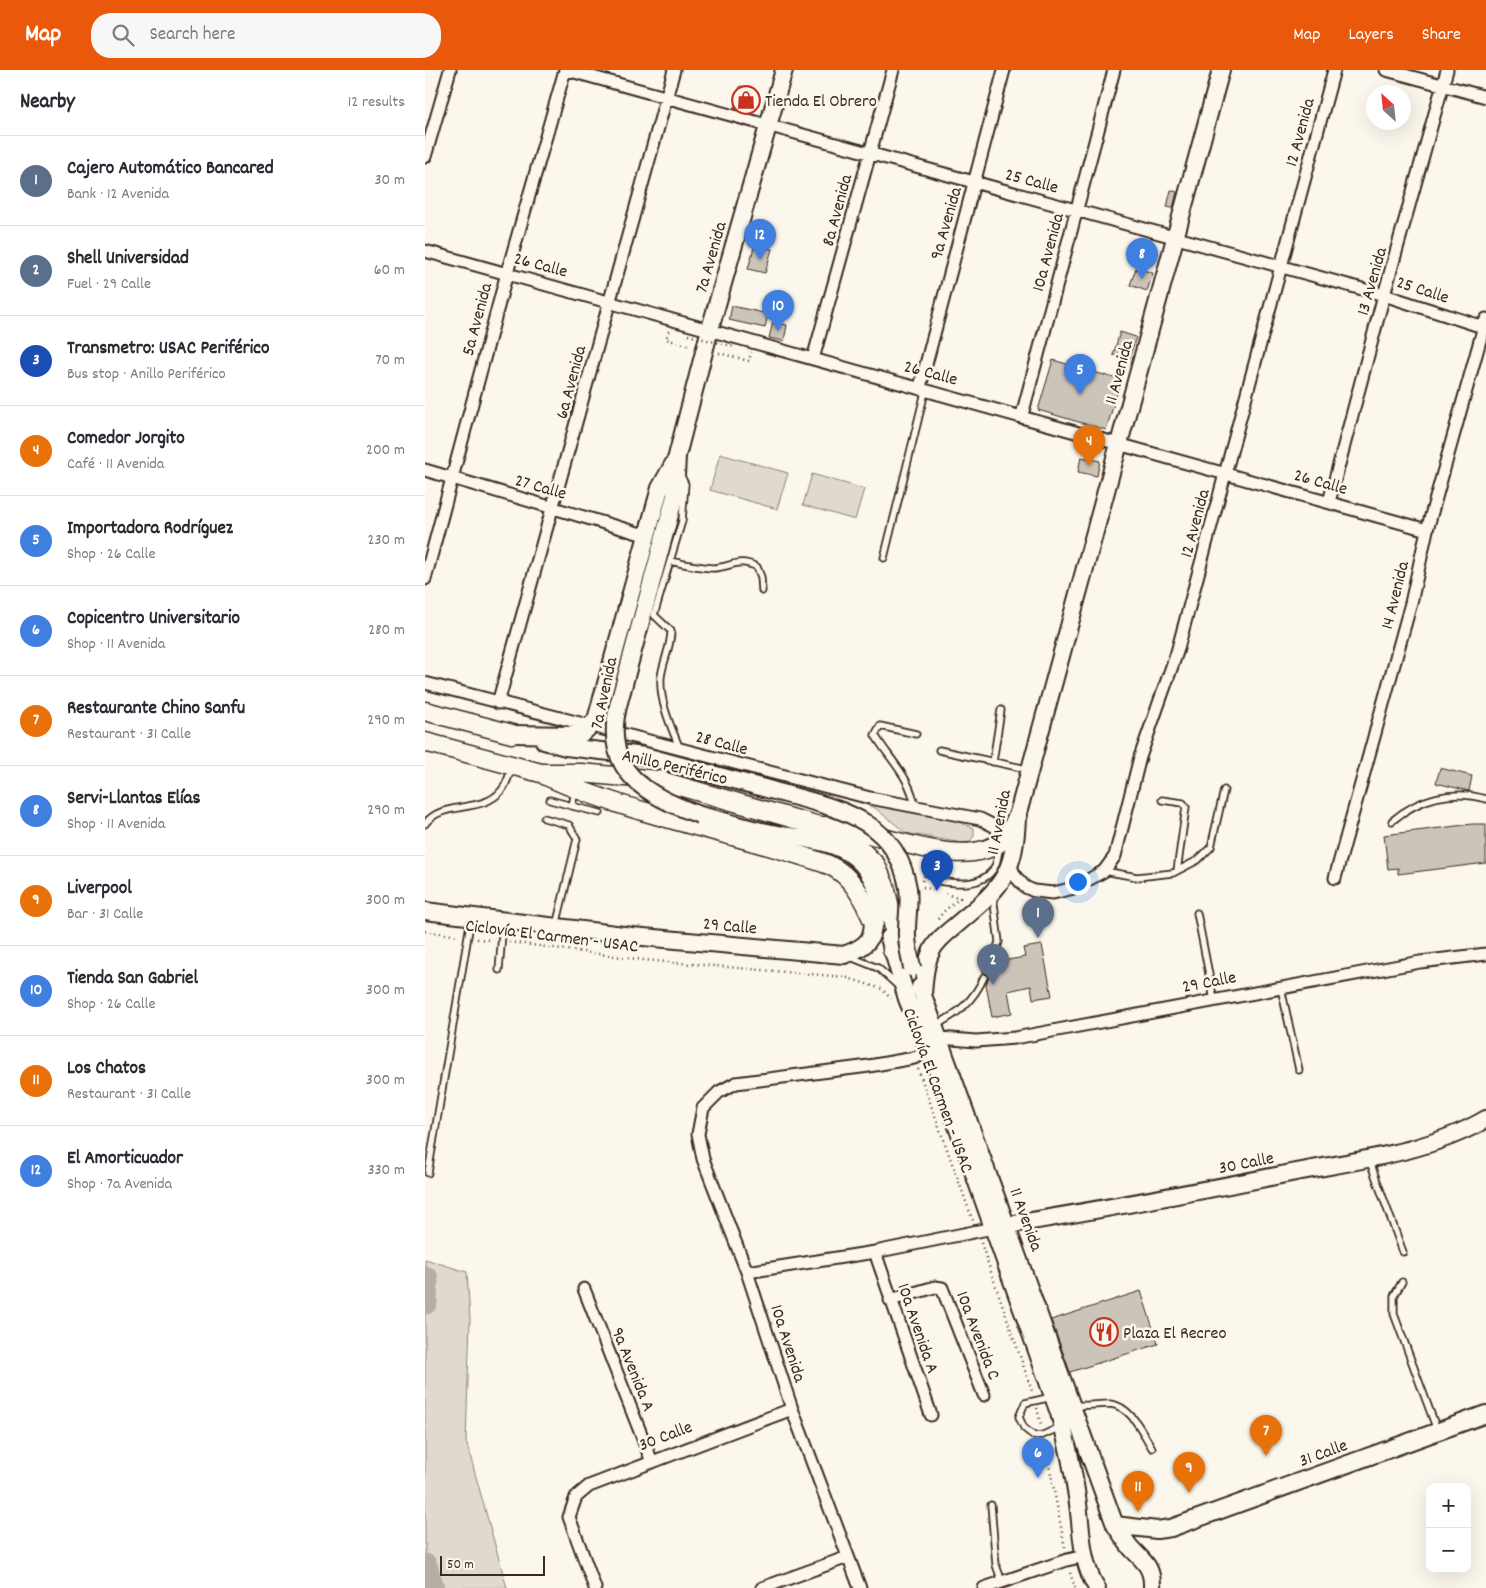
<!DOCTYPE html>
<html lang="en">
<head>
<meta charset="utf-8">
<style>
	body { margin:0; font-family:Dekko,sans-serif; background:#f7f7f7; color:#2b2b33 }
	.controls { position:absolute; right:15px; bottom:15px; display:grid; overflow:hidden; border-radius:10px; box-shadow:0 5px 20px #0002 }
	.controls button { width:45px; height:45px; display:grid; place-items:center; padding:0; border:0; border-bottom:1px solid #e1e1e2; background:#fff; color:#2b2b33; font:25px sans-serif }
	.compass { position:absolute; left:941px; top:15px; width:45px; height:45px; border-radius:50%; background:#fff; box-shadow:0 5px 20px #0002; rotate:333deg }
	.scale { position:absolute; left:15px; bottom:12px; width:105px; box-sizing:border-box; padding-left:5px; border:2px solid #3b2a1e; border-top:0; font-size:14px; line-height:18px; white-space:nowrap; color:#3b2a1e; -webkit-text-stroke:4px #fbf7ec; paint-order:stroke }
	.you { position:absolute; left:652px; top:811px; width:18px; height:18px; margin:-12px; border:4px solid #fff; border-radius:50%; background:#1a73e8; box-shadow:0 0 0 8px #1a73e833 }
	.badge { display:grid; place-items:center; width:32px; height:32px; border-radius:50%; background:#ea580c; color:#fff; font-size:16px; font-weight:700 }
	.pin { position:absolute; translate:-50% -41px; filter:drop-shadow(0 1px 2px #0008) }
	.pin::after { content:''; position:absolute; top:26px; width:18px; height:15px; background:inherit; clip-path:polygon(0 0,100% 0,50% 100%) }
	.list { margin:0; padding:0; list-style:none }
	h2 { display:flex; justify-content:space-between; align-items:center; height:65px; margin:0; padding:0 20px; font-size:21px }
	h2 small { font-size:16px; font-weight:400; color:#7c7c81 }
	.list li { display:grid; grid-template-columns:32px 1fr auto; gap:15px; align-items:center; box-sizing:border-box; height:90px; padding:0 20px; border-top:1px solid #e1e1e2 }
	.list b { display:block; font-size:19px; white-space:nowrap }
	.list p { margin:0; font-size:16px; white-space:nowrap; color:#7c7c81 }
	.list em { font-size:16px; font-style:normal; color:#7c7c81 }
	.icon { flex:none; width:28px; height:28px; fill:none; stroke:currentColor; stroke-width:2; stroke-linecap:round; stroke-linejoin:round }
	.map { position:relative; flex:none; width:1061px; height:1518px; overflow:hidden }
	header { display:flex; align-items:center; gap:30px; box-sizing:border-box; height:70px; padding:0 25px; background:#ea580c; color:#fff }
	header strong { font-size:24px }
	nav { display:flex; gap:28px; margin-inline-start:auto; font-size:18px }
	.search { width:350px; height:45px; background:#f7f7f7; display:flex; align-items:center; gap:12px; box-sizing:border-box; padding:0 18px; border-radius:20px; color:#7c7c81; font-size:19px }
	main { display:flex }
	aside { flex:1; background:#fff }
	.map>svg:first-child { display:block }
	.green { fill:#dfd9ce; stroke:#8d8276 }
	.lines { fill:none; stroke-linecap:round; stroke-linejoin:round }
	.river { stroke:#b6aea2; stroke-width:25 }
	.building { fill:#ccc4b9; stroke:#3b2a1e }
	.lane-casing { stroke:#3b2a1e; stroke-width:9 }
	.street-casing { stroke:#3b2a1e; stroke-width:15 }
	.secondary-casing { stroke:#3b2a1e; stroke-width:20 }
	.primary-casing { stroke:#3b2a1e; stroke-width:21 }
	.path { stroke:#3b2a1e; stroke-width:2.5; stroke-dasharray:1 4; stroke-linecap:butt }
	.lane { stroke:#fbf7ec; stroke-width:5.5 }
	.street { stroke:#fbf7ec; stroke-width:11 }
	.secondary { stroke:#fbf7ec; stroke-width:16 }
	.primary { stroke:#fbf7ec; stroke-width:18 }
	.secondary-bridge-casing { stroke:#3b2a1e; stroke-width:20; stroke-linecap:butt }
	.path-bridge { stroke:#3b2a1e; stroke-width:2.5; stroke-dasharray:1 4; stroke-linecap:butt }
	.secondary-bridge { stroke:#fbf7ec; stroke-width:16 }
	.labels { text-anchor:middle; stroke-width:5; stroke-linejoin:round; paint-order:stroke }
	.poi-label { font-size:18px; fill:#3b2a1e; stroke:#fbf7ec; text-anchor:start }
	.street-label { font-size:18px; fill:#3b2a1e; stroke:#fbf7ec }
</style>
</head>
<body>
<header>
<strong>Map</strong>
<div class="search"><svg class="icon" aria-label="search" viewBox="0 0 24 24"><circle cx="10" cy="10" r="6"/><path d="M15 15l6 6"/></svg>Search here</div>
<nav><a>Map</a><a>Layers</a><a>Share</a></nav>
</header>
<main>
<aside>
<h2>Nearby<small>12 results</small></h2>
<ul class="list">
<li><span class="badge" style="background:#5c6f8a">1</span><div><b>Cajero Automático Bancared</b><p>Bank · 12 Avenida</p></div><em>30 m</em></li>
<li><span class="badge" style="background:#5c6f8a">2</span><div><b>Shell Universidad</b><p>Fuel · 29 Calle</p></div><em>60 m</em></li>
<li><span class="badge" style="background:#1a4fb4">3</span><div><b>Transmetro: USAC Periférico</b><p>Bus stop · Anillo Periférico</p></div><em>70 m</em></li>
<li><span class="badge" style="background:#e8710a">4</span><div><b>Comedor Jorgito</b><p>Café · 11 Avenida</p></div><em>200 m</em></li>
<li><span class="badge" style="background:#3f7fe0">5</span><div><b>Importadora Rodríguez</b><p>Shop · 26 Calle</p></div><em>230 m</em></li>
<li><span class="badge" style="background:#3f7fe0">6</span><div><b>Copicentro Universitario</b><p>Shop · 11 Avenida</p></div><em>280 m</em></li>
<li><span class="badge" style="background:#e8710a">7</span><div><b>Restaurante Chino Sanfu</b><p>Restaurant · 31 Calle</p></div><em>290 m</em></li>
<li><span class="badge" style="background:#3f7fe0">8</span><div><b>Servi-Llantas Elías</b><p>Shop · 11 Avenida</p></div><em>290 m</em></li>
<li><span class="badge" style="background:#e8710a">9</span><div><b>Liverpool</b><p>Bar · 31 Calle</p></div><em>300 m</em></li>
<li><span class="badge" style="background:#3f7fe0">10</span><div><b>Tienda San Gabriel</b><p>Shop · 26 Calle</p></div><em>300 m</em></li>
<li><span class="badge" style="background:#e8710a">11</span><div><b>Los Chatos</b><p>Restaurant · 31 Calle</p></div><em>300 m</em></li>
<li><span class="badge" style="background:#3f7fe0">12</span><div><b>El Amorticuador</b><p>Shop · 7a Avenida</p></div><em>330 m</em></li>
</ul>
</aside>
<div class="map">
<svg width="1061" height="1518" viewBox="0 0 1061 1518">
	<rect width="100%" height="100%" fill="#fbf7ec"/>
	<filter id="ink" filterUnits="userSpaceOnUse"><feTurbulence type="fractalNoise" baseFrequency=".02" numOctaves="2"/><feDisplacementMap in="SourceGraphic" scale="10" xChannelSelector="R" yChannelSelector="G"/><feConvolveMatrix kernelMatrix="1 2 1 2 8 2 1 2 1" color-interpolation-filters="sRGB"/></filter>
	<g filter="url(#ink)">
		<path class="green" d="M295 384 363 403 352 439 285 420Z
			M387 404 439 419 430 450 378 435Z
			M431 731 525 749 549 758V766L543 774 481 763 450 738Z
			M0 1189 42 1202 45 1250 41 1371 82 1518H0Z"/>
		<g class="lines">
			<path class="river" d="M0 1232 1 1209
				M0 1496 7 1518"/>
		</g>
		<path class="building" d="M315 16 333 22 327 43 309 38Z
			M746 120 752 122 748 138 742 137Z
			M330 174 347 179 340 203 323 199Z
			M711 198 728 203 722 221 705 215Z
			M307 236 343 244 340 258 304 250Z
			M348 252 362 255 359 271 344 268Z
			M695 262 711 267 704 290 688 285Z
			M628 290 696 310 681 360 613 340Z
			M656 387 675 391 672 406 653 402Z
			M1015 698 1047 706 1044 721 1011 713Z
			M1047 754H1061V793L973 804V798L963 799 959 765Z
			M617 875 627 926 608 929 606 916 583 921 587 943 567 947 561 915 564 906 558 902 555 886 565 884 570 888 575 883 577 891 600 887 598 878Z
			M716 1221 733 1274 645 1302 626 1250Z"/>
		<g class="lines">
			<defs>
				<path id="lane" d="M459 488 501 318
					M245 491C258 494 273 497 287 498 306 498 312 487 332 497L336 507 337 521
					M255 679C246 657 234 631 236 607 238 591 246 577 246 561L229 545 257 451 260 414 256 406
					M514 680 602 699
					M568 692 576 640
					M125 730 147 736 150 721
					M737 730 758 733 761 737 752 801
					M147 736 175 743
					M490 737C486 707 464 689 450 665L455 656 491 664
					M119 748 144 755 152 769 131 856
					M967 751C994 728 1027 719 1061 729
					M0 754C17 730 57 744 76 721 82 715 84 705 87 696
					M679 801 712 807 748 803 773 790 786 777 799 720
					M514 811C532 814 560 817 570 796 573 790 573 782 575 776
					M568 826 574 872 570 883
					M772 843 789 930
					M423 886 453 898 472 915
					M74 900 78 852
					M856 918 874 1000
					M511 955C533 944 549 930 559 907
					M944 1089 978 1182
					M3 1103 46 848
					M977 1212 969 1226V1244L1012 1360
					M627 1327 600 1333 594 1347 599 1358 609 1366 618 1365 635 1357
					M650 1335C662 1336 673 1334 685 1334 706 1336 717 1362 727 1378
					M566 1435 571 1495 577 1512"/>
				<path id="street" d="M142 0 959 225 1061 258
					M961 0 1061 27
					M0 87 25 0
					M0 181C334 273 668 365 1002 460
					M388 289 468 0
					M495 317 579 0
					M597 345 689 0
					M0 400 223 466
					M904 432 959 225 1022 0
					M0 509 82 203 140 0
					M0 613 445 728 555 749 571 757 576 771
					M73 633 249 0
					M585 794 590 806 600 817 609 821 628 823 649 818 679 801 690 786 715 687 752 582 909 0
					M910 808 986 533 1002 460 1061 249
					M514 968 551 971 590 968 995 892 1061 884
					M450 1182 506 1345
					M322 1202 450 1182 568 1158
					M159 1219 227 1392
					M465 1230 510 1217 517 1218 559 1325
					M170 1518 144 1447 151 1427 164 1416 367 1339
					M337 1518 423 1487
					M435 1518 367 1339 322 1202 278 1089 273 1064 278 1038 294 1022 311 1013 444 996 489 988 504 982
					M559 1518 642 1490 660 1486"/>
				<path id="secondary" d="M193 636 250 426 252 386 285 259 359 0
					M87 664 149 665 158 663 171 650 235 418 250 391
					M119 671 141 677 220 686 339 718
					M275 745C302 751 330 761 357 765 416 774 444 779 459 844
					M0 841 207 866 419 885C446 875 449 868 448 840
					M464 868 482 929 512 1000 634 1343C642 1371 648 1399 652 1427 657 1456 655 1493 672 1518
					M495 917 690 1455C695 1462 700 1471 706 1478 719 1492 728 1497 727 1518
					M498 925C499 910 500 894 507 880 513 868 527 859 537 850 578 816 590 802 592 747L796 0
					M583 1155C679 1139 775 1121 871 1102 934 1090 1005 1082 1061 1049
					M690 1455 732 1460 746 1458 1061 1344"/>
				<path id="primary" d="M0 641 87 664
					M0 672 116 703H156L233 710 394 756C443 754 536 806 578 770 585 764 588 755 592 747
					M121 706C211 747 311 762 404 795 429 807 438 829 449 853
					M401 763 432 776 451 795 460 816 467 847 469 860 467 880"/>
			</defs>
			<use href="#lane" class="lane-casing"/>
			<use href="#street" class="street-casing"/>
			<use href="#secondary" class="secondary-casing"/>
			<use href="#primary" class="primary-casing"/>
			<path class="path" d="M244 261 241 269 265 276
				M294 283 324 291 326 282
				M497 811 500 804
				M498 817 510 820
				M513 849 518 842 535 828 517 823
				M0 861 34 866
				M52 869 67 870
				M84 872 219 890 420 907 457 919 466 929
				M493 999 548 1151
				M556 1173 607 1321
				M612 1338 616 1355
				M620 1373 640 1478
				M645 1503 650 1518"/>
			<use href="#lane" class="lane"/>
			<use href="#street" class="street"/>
			<use href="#secondary" class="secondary"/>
			<use href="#primary" class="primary"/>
			<defs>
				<path id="secondary-bridge" d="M193 636C177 702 221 725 275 745
					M339 718C401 737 470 742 483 818 485 832 482 847 482 860 481 873 485 886 487 898"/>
			</defs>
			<use href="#secondary-bridge" class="secondary-bridge-casing"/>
			<path class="path-bridge" d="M263 265 310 277"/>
			<use href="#secondary-bridge" class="secondary-bridge"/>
		</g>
	</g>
	<defs>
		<symbol id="shop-ring" viewBox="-11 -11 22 22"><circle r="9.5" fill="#fbf7ec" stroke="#c8321e" stroke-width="1.5"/><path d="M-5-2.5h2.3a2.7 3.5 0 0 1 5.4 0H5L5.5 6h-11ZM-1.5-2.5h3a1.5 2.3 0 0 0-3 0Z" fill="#c8321e"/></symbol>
		<symbol id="restaurant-ring" viewBox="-11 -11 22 22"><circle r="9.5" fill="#fbf7ec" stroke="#c8321e" stroke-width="1.5"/><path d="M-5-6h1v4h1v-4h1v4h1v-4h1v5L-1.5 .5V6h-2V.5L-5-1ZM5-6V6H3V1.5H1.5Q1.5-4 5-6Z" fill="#c8321e"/></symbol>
	</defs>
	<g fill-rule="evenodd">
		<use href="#shop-ring" x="305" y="14" width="32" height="32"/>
		<use href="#restaurant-ring" x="663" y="1246" width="32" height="32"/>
	</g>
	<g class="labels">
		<g class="poi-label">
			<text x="340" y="36">Tienda El Obrero</text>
			<text x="698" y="1268">Plaza El Recreo</text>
		</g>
		<g class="street-label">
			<text transform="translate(874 62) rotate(-75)" y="6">12 Avenida</text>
			<text transform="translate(607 110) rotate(15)" y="6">25 Calle</text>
			<text transform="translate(411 140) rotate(-75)" y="6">8a Avenida</text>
			<text transform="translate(520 153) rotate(-74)" y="6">9a Avenida</text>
			<text transform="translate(622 182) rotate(-75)" y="6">10a Avenida</text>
			<text transform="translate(285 187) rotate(-74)" y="6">7a Avenida</text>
			<text transform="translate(116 194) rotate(15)" y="6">26 Calle</text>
			<text transform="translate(946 211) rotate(-74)" y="6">13 Avenida</text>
			<text transform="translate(998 219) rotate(18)" y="6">25 Calle</text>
			<text transform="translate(51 249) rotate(-75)" y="6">5a Avenida</text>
			<text transform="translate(506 302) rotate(15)" y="6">26 Calle</text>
			<text transform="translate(693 302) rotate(-75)" y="6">11 Avenida</text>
			<text transform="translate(145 312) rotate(-75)" y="6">6a Avenida</text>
			<text transform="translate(896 411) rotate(16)" y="6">26 Calle</text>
			<text transform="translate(116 416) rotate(16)" y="6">27 Calle</text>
			<text transform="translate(769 453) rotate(-75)" y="6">12 Avenida</text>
			<text transform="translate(969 525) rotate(-76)" y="6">14 Avenida</text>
			<text transform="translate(178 623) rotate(-78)" y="6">7a Avenida</text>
			<text transform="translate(297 672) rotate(15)" y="6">28 Calle</text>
			<text transform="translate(250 696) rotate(13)" y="6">Anillo Periférico</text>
			<text transform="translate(573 752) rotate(-79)" y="6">11 Avenida</text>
			<text transform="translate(305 855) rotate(5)" y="6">29 Calle</text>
			<text transform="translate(127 865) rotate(7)" y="6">Ciclovía El Carmen - USAC</text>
			<text transform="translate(784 911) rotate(-11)" y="6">29 Calle</text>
			<text transform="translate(514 1020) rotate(70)" y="6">Ciclovía El Carmen - USAC</text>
			<text transform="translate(821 1092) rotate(-11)" y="6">30 Calle</text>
			<text transform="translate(602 1149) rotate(70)" y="6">11 Avenida</text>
			<text transform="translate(494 1258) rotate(71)" y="6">10a Avenida A</text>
			<text transform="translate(554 1265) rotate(69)" y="6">10a Avenida C</text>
			<text transform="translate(364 1273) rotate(72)" y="6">10a Avenida</text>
			<text transform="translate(209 1299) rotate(68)" y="6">9a Avenida A</text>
			<text transform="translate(240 1365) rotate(-21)" y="6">30 Calle</text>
			<text transform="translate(898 1382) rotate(-20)" y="6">31 Calle</text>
		</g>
	</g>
</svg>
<div class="controls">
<button>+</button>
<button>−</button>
</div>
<svg class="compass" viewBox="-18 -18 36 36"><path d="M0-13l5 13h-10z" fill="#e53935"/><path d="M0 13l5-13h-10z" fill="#7c7c81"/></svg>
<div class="scale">50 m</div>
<div class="you"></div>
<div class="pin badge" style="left:613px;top:868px;background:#5c6f8a">1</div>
<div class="pin badge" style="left:568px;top:915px;background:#5c6f8a">2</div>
<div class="pin badge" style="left:512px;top:821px;background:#1a4fb4">3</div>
<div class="pin badge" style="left:664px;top:396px;background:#e8710a">4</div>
<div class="pin badge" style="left:655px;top:325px;background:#3f7fe0">5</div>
<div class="pin badge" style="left:613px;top:1408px;background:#3f7fe0">6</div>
<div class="pin badge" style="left:841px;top:1386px;background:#e8710a">7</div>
<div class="pin badge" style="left:717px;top:209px;background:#3f7fe0">8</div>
<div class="pin badge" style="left:764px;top:1423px;background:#e8710a">9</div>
<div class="pin badge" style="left:353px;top:261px;background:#3f7fe0">10</div>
<div class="pin badge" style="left:713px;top:1442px;background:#e8710a">11</div>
<div class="pin badge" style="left:335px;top:190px;background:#3f7fe0">12</div>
</div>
</main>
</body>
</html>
